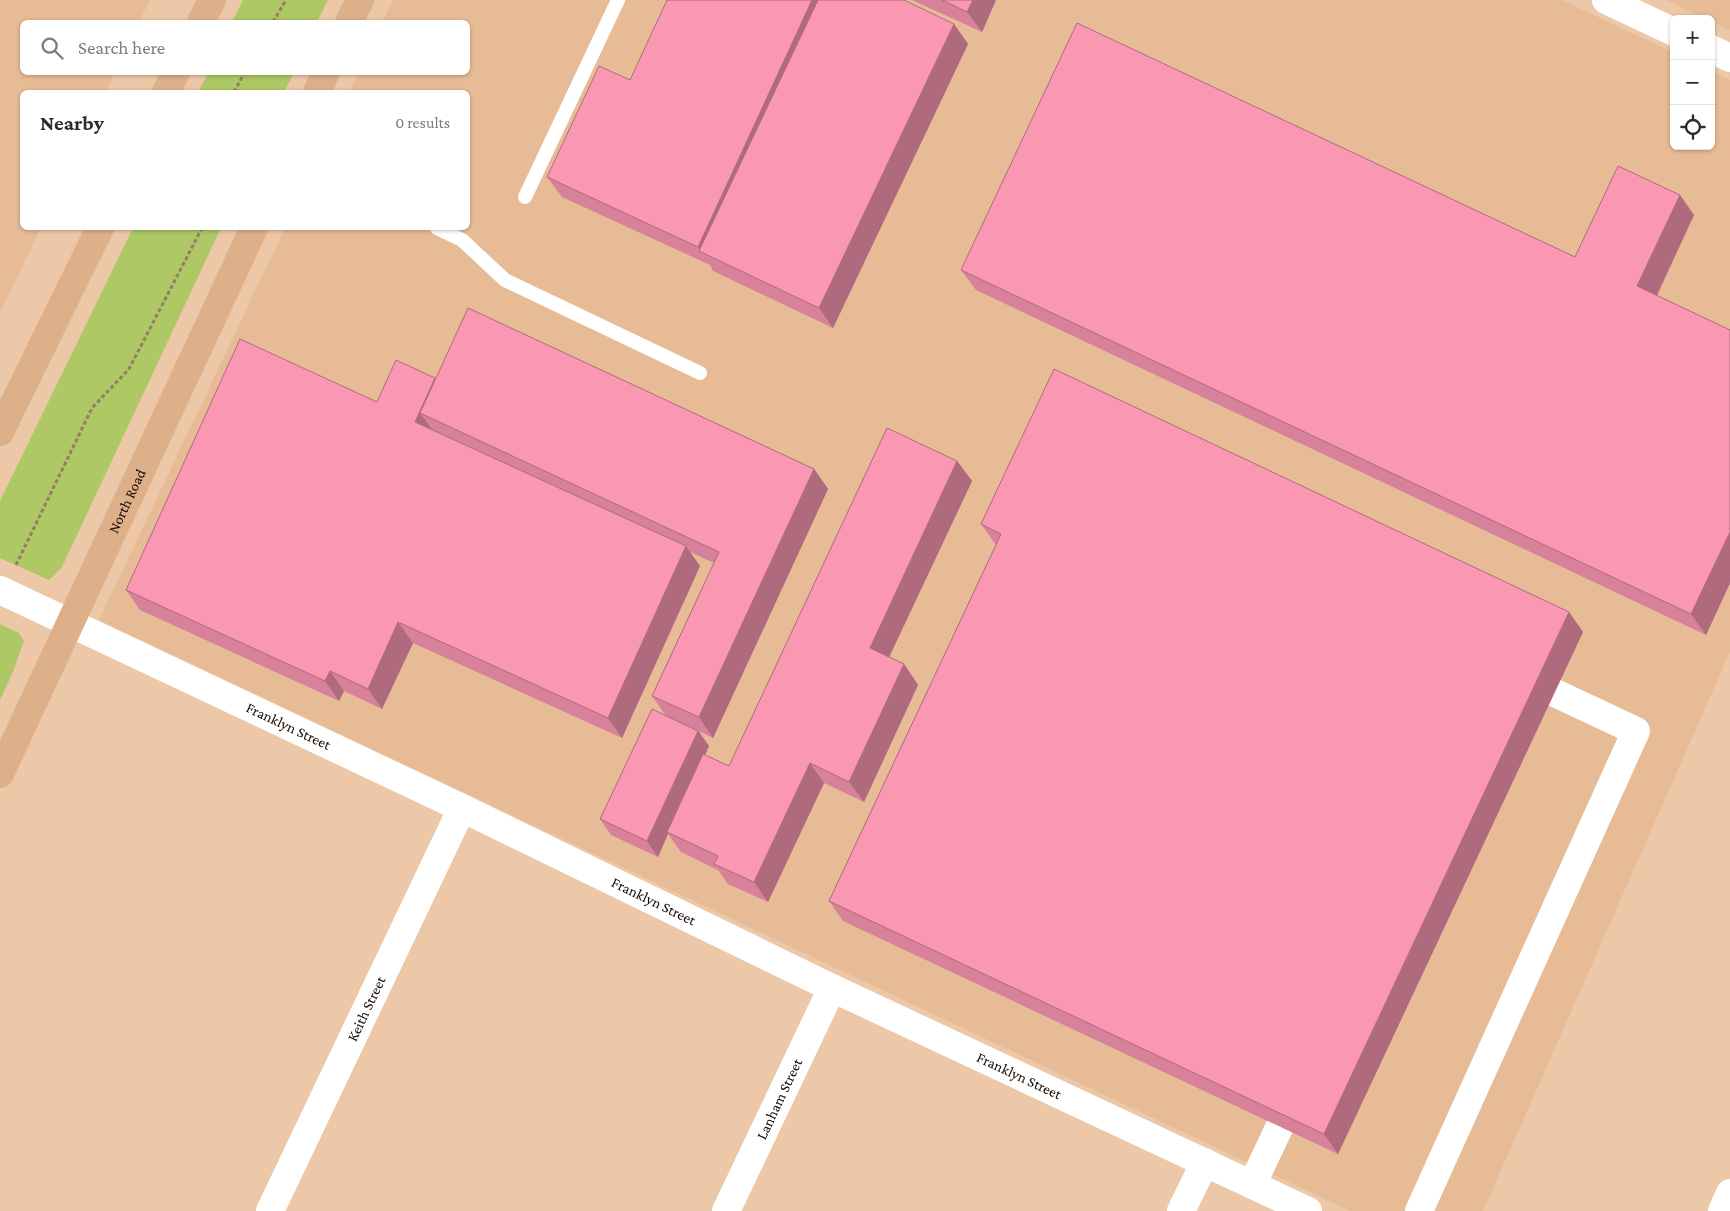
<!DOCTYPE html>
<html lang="en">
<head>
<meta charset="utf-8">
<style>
	body { margin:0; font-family:"Crimson Pro",serif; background:#f2f2f3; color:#2b2b33 }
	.controls { position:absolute; right:15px; top:15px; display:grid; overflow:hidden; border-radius:8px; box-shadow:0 1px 4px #0004 }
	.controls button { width:45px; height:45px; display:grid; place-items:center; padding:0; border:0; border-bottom:1px solid #e1e1e2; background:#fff; color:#2b2b33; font:25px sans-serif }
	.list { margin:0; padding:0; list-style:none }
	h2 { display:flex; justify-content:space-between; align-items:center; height:65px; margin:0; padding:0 20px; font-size:21px }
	h2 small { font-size:16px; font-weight:400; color:#7c7c81 }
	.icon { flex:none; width:28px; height:28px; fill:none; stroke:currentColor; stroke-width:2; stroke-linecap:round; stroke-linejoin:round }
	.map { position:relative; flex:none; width:1730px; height:1211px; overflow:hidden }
	.search { position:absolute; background:#fff; box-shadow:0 1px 4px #0004; left:20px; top:20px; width:450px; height:55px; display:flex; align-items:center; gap:12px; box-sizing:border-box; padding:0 18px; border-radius:8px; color:#7c7c81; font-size:19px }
	.panel { position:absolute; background:#fff; box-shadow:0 1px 4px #0004; left:20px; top:90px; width:450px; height:140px; border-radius:8px }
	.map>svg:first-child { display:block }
	.built { fill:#e6bb96 }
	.green { fill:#adc865 }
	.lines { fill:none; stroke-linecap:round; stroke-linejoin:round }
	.path { stroke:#987c66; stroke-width:3; stroke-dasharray:4 2.5; stroke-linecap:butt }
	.service { stroke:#fff; stroke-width:14 }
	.minor { stroke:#fff; stroke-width:28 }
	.trunk { stroke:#deb08a; stroke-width:28 }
	.wall { fill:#d7829a }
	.shaded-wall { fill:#af6a7d }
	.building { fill:#fa97b3; stroke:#af6a7d }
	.labels { text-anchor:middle; stroke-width:5; stroke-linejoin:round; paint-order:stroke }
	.street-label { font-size:15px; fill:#160a02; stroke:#edc8a8 }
</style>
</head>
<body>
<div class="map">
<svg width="1730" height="1211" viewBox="0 0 1730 1211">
	<rect width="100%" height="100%" fill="#edc8a8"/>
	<path class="built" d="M0 0H150L139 22H22V72L115 73 105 92H22V228H41L0 312Z
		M393 0H1562L1674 53V146H1711V71L1730 80V652L1483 1211H1350L99 620 285 228H468V92H349L359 73 468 72V22H382Z
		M1667 0H1730V30L1711 21V19H1706Z"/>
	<path class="green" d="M243 0H328L317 22H232Z
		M208 73V72L294 73 284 92H198Z
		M133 228H221L62 567 49 580 0 558V501Z
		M0 624 19 633 24 641 13 672 0 700Z"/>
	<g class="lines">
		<path class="path" d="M273 22 286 0
			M234 92 245 72
			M16 565 92 408 129 369 202 228"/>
		<path class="service" d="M525 197 618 0
			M437 228 462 240 505 280 700 373"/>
		<g class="minor">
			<path d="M1606 0 1674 32"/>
			<path d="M1711 49 1730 58"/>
			<path id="s1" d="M0 590 462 808 832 988 1308 1211"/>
			<path d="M1252 1185 1296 1092"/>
			<path id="s2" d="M270 1211 462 808"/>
			<path id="s3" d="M726 1211 832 988"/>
			<path d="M1181 1211 1205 1162"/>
			<path d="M1419 1211 1636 731 1521 677"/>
			<path d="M1722 1211 1730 1193"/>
		</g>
		<g class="trunk">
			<path d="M201 22 212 0"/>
			<path d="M349 22 360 0"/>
			<path d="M166 92 176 72"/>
			<path d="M317 92 326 72"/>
			<path d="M0 432 100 228"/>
			<path id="s4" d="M0 774 254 228"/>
		</g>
	</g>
	<path class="wall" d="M912 0H996L982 32Z
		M954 24 968 44 833 328 713 271 710 265 562 197 547 177 630 80Z
		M1694 215 1657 296 1730 330V583L1706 635 976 290 961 270 1575 257Z
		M436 379 814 469 828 489 713 738 699 731 709 746 705 755 729 766 957 461 972 481 889 657 904 664 918 685 864 802 824 783 768 902 728 884 718 870 681 852 668 834 658 857 611 835 600 819 666 716 652 696 714 563 690 552 700 566 622 738 413 643 382 709 344 691 339 701 140 610 126 590 377 402Z
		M981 524 1569 612 1583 632 1338 1154 843 921 829 901 996 545Z"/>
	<path class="shaded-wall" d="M812 0H836L702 252 698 247Z
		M973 0H996L982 32 967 12Z
		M954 24 968 44 833 328 819 308Z
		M1680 195 1694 215 1651 307 1637 286Z
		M435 378 449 398 420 413 434 432 415 422Z
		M957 461 972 481 884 668 870 648Z
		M814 469 828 489 713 738 699 717Z
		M1730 532V583L1706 635 1691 614Z
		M686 546 700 566 622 738 608 718Z
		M1569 612 1583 632 1338 1154 1324 1134Z
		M398 622 413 643 382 709 368 689Z
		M904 664 918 685 864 802 849 782Z
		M330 671 344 691 339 701 325 681Z
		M698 731 709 746 669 833 667 832 668 834 658 857 647 841Z
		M810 763 824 783 768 902 754 882Z"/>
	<path class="building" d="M667 0H812L698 247 547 177 599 66 630 80Z
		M818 0H904L954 24 819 308 699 251Z
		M942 0H973L967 12Z
		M1077 23 1575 257 1618 166 1680 195 1637 286 1730 330V532L1691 614 961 270Z
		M468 308 814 469 699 717 652 696 719 552 420 413Z
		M240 339 377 402 396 360 435 378 415 422 686 546 608 718 398 622 368 689 330 671 325 681 126 590Z
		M1054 369 1569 612 1324 1134 829 901 1001 534 981 524Z
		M887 428 957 461 870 648 904 664 849 782 810 763 754 882 714 864 718 856 667 832 703 754 729 766Z
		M652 709 698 731 647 841 600 819Z"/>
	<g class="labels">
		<g class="street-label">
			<text dy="5" stroke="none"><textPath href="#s4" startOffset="301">North Road</textPath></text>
			<text dy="5" stroke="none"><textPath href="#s1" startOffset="319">Franklyn Street</textPath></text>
			<text dy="5" stroke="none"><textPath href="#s1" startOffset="724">Franklyn Street</textPath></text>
			<text dy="5" stroke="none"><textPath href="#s2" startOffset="224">Keith Street</textPath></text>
			<text dy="5" stroke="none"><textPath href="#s1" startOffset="1129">Franklyn Street</textPath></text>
			<text dy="5" stroke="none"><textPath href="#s3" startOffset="124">Lanham Street</textPath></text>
		</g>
	</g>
</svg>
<div class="controls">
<button>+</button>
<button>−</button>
<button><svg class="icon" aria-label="locate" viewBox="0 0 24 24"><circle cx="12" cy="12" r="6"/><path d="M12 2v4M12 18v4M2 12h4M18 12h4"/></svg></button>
</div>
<div class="search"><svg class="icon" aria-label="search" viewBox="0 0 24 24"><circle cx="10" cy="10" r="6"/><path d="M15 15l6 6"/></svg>Search here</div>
<section class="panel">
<h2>Nearby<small>0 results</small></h2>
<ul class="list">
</ul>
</section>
</div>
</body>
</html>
